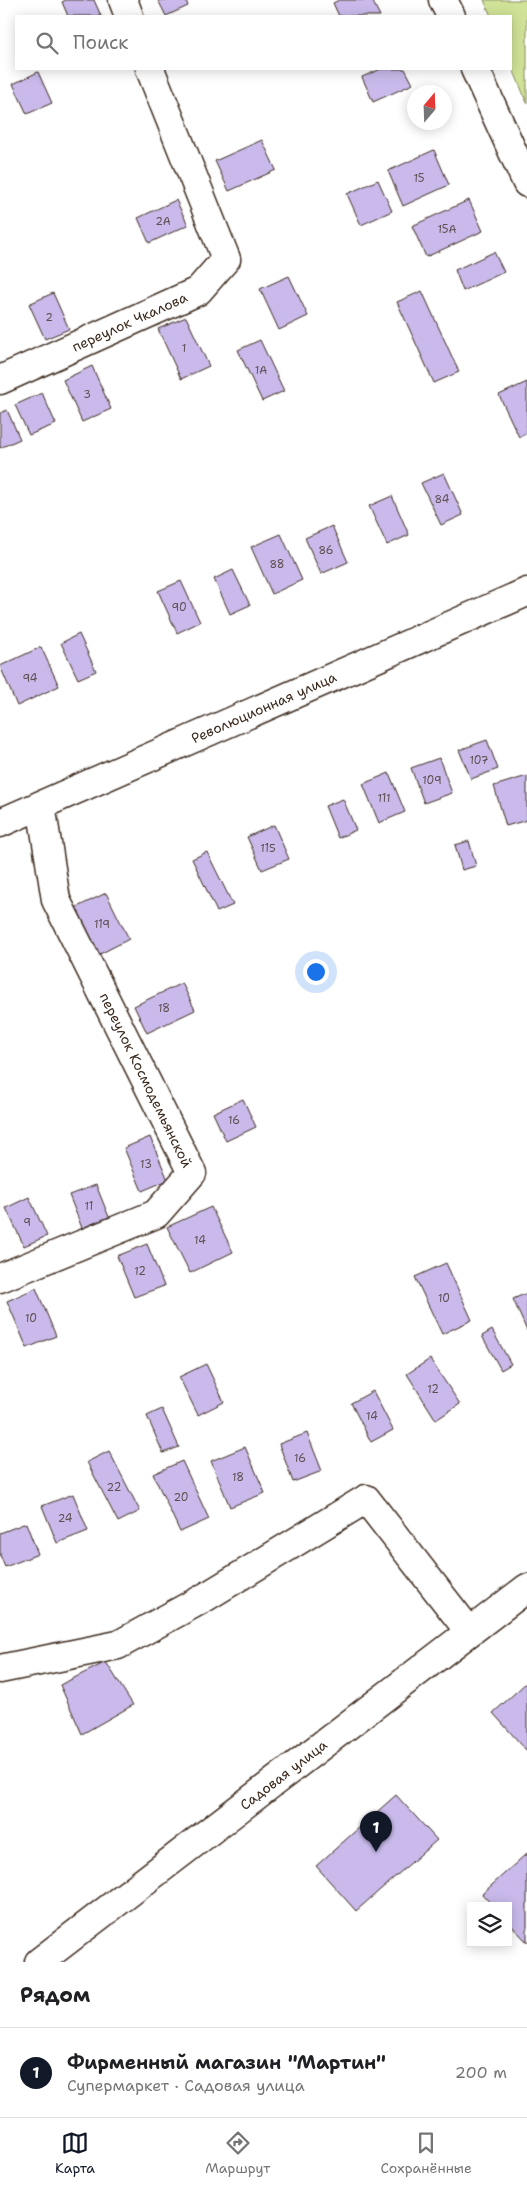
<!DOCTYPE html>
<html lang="ru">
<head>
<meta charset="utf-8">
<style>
	body { margin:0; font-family:"Shantell Sans",sans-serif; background:#f6f6f6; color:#202124 }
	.controls { position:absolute; right:15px; bottom:15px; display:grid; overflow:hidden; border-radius:0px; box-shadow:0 2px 12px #0003 }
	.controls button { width:45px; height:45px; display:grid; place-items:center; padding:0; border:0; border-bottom:1px solid #e0e0e0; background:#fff; color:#202124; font:25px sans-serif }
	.compass { position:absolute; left:407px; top:85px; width:45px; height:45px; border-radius:50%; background:#fff; box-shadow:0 2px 12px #0003; rotate:19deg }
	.you { position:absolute; left:315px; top:971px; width:18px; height:18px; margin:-12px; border:4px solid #fff; border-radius:50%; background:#1a73e8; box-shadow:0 0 0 8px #1a73e833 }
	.badge { display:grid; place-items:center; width:32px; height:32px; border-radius:50%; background:#111827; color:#fff; font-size:16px; font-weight:700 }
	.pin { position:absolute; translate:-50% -41px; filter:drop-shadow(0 1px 2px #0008) }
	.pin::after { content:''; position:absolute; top:26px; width:18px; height:15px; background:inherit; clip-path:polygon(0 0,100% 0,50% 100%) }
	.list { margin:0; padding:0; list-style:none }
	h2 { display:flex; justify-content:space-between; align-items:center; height:65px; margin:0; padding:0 20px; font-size:21px }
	h2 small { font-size:16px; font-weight:400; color:#757577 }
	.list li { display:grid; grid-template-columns:32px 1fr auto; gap:15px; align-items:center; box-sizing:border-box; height:90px; padding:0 20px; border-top:1px solid #e0e0e0 }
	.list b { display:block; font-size:19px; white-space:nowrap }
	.list p { margin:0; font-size:16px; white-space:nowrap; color:#757577 }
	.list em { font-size:16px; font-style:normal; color:#757577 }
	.icon { flex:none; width:28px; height:28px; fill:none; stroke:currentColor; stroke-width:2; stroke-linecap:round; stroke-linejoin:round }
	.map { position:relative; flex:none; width:527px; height:1962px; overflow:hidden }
	.search { position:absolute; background:#fff; box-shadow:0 2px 12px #0003; left:15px; right:15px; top:15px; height:55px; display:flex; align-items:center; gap:12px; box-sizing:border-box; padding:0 18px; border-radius:0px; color:#757577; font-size:19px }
	.sheet { height:155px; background:#fff }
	nav { display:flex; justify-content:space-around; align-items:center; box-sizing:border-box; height:70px; border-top:1px solid #e0e0e0; background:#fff; font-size:14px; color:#757577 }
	nav a { display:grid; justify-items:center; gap:2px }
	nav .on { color:#111827 }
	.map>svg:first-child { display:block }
	.green { fill:#cfe297; stroke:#85865a }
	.building { fill:#c9baeb; stroke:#3b2a1e }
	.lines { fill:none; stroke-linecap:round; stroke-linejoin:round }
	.minor-casing { stroke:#3b2a1e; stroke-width:31 }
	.minor { stroke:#fff; stroke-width:28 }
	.labels { text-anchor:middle; stroke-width:5; stroke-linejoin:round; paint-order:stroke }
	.number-label { font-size:11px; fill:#5e4e51 }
	.street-label { font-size:14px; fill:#3b2a1e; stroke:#fff }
</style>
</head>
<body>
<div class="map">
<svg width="527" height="1962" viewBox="0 0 527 1962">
	<rect width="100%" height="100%" fill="#fff"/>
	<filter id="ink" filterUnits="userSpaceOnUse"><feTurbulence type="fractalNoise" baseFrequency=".02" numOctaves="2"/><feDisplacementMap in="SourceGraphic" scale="10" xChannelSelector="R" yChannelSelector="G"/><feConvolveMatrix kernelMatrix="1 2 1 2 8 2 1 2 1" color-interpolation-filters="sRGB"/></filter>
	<g filter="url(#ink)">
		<path class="green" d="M484 0H527V103L511 64V16H491Z"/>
		<path class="building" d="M66 0H94L101 16H68L62 2Z
			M158 0H186L188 6 166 16Z
			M339 0H372L380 16H339L333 3Z
			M381 69H405L413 84 373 102 362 77Z
			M38 72 52 103 27 114 13 84Z
			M262 140 276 170 229 191 215 161Z
			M434 150 449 185 403 206 388 171Z
			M378 180 392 211 361 225 347 194Z
			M176 200 188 225 149 243 138 218Z
			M469 200 483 231 426 257 412 226Z
			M494 252 504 272 463 291 455 270Z
			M289 276 308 316 279 330 260 289Z
			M422 291 459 372 434 383 397 302Z
			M53 293 69 329 45 339 29 304Z
			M186 317 209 366 181 379 158 329Z
			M260 340 284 391 262 401 238 350Z
			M92 366 111 409 82 422 63 380Z
			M527 382V433L519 437 499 395Z
			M42 393 56 424 29 435 15 405Z
			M7 410 20 439 0 448V413Z
			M444 473 463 515 441 525 421 483Z
			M392 496 409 535 387 545 369 506Z
			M332 526 348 562 321 574 305 538Z
			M281 534 302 580 272 594 251 547Z
			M233 570 250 605 230 614 214 579Z
			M181 581 200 622 177 633 158 591Z
			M79 634 96 671 78 679 61 643Z
			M41 647 59 686 17 706 0 666Z
			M487 740 498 769 471 779 459 750Z
			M439 758 452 793 424 803 411 768Z
			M389 773 405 812 379 823 363 784Z
			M527 776V820L506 826 494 786Z
			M343 799 356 830 338 838 325 806Z
			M274 825 289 859 262 870 247 837Z
			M469 841 476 866 462 870 455 845Z
			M207 852 233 905 217 912 192 859Z
			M106 893 129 939 98 955 75 908Z
			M182 983 195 1010 147 1033 134 1006Z
			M243 1099 256 1127 226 1141 213 1113Z
			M150 1137 168 1180 142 1191 124 1148Z
			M96 1185 109 1217 82 1228 69 1195Z
			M29 1197 47 1236 24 1246 6 1208Z
			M211 1207 233 1252 190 1273 167 1227Z
			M147 1244 164 1286 134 1297 117 1256Z
			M446 1263 472 1320 442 1334 415 1277Z
			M36 1288 56 1336 27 1348 7 1301Z
			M527 1293V1331L513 1299Z
			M492 1330 511 1364 501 1370 482 1336Z
			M430 1359 460 1404 436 1420 407 1374Z
			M206 1364 224 1402 198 1415 179 1377Z
			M373 1391 393 1430 371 1442 351 1403Z
			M162 1409 179 1447 163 1453 147 1416Z
			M307 1433 322 1471 293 1482 279 1444Z
			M245 1447 265 1493 230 1507 211 1461Z
			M109 1451 140 1511 118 1522 87 1462Z
			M182 1461 209 1519 180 1532 153 1474Z
			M73 1494 88 1531 57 1543 42 1506Z
			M26 1523 38 1554 5 1567 0 1555V1533Z
			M106 1662 133 1705 82 1734 60 1685Z
			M527 1682V1751L493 1713Z
			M396 1795 437 1840 356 1911 316 1866Z
			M527 1853V1942L508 1922V1906H493L482 1894Z"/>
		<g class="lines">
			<defs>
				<g id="minor">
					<path d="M123 0 129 16"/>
					<path d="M443 0 451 16"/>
					<path d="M475 69 527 183"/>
					<path id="s1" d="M0 380 198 291 226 259 150 69"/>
					<path id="s2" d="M0 823 527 592"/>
					<path d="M0 1278 156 1214 192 1173 56 900 41 805"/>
					<path d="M0 1669 118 1645 204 1598 366 1499 469 1631"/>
					<path id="s3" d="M39 1962 527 1588"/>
				</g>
			</defs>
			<use href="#minor" class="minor-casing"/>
			<use href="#minor" class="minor"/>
		</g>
	</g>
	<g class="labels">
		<g class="number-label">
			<text x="419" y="182">15</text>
			<text x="163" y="225">2А</text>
			<text x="447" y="233">15А</text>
			<text x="49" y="321">2</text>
			<text x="184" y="352">1</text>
			<text x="261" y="374">1А</text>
			<text x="87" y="398">3</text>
			<text x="442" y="503">84</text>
			<text x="326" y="554">86</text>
			<text x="277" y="568">88</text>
			<text x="179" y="611">90</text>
			<text x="30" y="682">94</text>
			<text x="479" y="764">107</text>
			<text x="432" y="784">109</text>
			<text x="384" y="802">111</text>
			<text x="268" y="852">115</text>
			<text x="102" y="928">119</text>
			<text x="164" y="1012">18</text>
			<text x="234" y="1124">16</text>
			<text x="146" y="1168">13</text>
			<text x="89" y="1210">11</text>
			<text x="27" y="1226">9</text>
			<text x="200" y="1244">14</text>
			<text x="140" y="1275">12</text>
			<text x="444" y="1302">10</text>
			<text x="31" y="1322">10</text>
			<text x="433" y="1393">12</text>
			<text x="372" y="1420">14</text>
			<text x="300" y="1462">16</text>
			<text x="238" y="1481">18</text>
			<text x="114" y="1491">22</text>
			<text x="181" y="1501">20</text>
			<text x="65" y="1522">24</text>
		</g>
		<g class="street-label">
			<text dy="5" stroke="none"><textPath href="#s1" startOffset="142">переулок Чкалова</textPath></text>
			<text dy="5" stroke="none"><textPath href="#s2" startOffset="288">Революционная улица</textPath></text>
			<text transform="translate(146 1080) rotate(64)" y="5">переулок Космодемьянской</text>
			<text dy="5" stroke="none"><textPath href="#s3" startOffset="308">Садовая улица</textPath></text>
		</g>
	</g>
</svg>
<div class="controls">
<button><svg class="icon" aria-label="layers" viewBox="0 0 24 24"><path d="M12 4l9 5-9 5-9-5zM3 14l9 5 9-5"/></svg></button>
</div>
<svg class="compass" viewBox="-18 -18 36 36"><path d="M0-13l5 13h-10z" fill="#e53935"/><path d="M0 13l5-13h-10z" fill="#757577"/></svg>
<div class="you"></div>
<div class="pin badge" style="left:376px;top:1852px">1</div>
<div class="search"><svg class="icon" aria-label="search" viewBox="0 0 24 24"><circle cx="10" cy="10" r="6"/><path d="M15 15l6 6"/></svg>Поиск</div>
</div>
<section class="sheet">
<h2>Рядом<small></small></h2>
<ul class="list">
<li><span class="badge">1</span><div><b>Фирменный магазин &quot;Мартин&quot;</b><p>Супермаркет · Садовая улица</p></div><em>200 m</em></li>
</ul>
</section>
<nav>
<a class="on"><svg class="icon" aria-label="map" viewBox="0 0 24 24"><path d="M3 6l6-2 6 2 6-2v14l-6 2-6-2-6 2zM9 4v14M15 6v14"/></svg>Карта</a>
<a><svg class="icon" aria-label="directions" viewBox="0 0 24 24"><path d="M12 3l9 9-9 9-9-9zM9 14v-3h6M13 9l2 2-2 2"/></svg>Маршрут</a>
<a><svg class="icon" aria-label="saved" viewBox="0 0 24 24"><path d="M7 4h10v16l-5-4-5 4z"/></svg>Сохранённые</a>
</nav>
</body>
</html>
